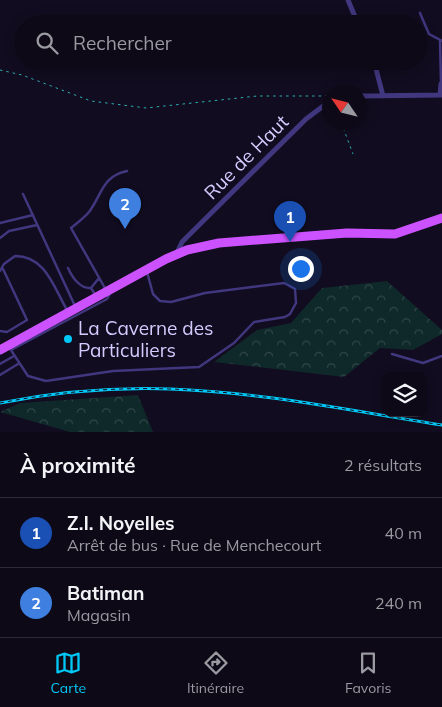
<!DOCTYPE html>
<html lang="fr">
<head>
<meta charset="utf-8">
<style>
	body { margin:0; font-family:Mulish,sans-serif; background:#161220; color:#f1f3f6 }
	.controls { position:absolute; right:15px; bottom:15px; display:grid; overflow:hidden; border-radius:10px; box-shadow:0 2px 12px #0003 }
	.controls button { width:45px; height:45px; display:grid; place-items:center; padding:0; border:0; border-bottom:1px solid #2d2a36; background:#0d0917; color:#f1f3f6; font:25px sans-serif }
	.compass { position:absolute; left:322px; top:85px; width:45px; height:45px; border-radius:50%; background:#0d0917; box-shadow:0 2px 12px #0003; rotate:305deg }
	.you { position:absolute; left:300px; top:268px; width:18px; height:18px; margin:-12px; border:4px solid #fff; border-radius:50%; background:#1a73e8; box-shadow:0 0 0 8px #1a73e833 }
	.badge { display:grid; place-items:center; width:32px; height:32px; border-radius:50%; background:#00c8f6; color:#fff; font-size:16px; font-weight:700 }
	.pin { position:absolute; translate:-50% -41px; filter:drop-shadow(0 1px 2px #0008) }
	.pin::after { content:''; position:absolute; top:26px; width:18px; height:15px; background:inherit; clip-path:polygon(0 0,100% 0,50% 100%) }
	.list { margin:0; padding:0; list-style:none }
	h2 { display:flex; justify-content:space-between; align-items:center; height:65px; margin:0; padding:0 20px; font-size:21px }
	h2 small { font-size:16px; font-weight:400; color:#9a9aa1 }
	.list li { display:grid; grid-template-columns:32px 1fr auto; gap:15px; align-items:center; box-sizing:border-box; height:70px; padding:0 20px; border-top:1px solid #2d2a36 }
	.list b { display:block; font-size:19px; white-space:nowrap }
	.list p { margin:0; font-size:16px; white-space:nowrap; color:#9a9aa1 }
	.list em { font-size:16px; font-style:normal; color:#9a9aa1 }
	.icon { flex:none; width:28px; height:28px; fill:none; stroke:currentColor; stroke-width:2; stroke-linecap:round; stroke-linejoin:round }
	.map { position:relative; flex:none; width:442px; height:432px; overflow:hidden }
	.search { position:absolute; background:#0d0917; box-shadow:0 2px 12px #0003; left:15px; right:15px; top:15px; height:55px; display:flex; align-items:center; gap:12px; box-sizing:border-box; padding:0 18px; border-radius:28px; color:#9a9aa1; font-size:19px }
	.sheet { height:205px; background:#0d0917 }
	nav { display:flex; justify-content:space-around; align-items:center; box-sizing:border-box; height:70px; border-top:1px solid #2d2a36; background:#0d0917; font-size:14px; color:#9a9aa1 }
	nav a { display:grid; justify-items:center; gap:2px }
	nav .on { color:#00c8f6 }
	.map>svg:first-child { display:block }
	.forest { fill:url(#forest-crowns) }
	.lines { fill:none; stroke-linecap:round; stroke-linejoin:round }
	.path { stroke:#2daeb1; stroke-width:1; stroke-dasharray:2.5 4; stroke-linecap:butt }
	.lane { stroke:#40377f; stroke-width:2.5 }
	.street { stroke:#40377f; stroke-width:5 }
	.primary { stroke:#cd52ff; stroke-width:9 }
	.rail-casing { stroke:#00c8f6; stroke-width:3 }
	.rail { stroke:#110c1f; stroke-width:1; stroke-dasharray:4; stroke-linecap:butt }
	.poi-dot { fill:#00c8f6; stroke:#110c1f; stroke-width:2 }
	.labels { text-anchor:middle; stroke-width:5; stroke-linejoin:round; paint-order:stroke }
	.street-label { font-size:19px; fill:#d5cbff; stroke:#110c1f }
	.poi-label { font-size:19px; fill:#d5cbff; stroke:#110c1f; text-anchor:start }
</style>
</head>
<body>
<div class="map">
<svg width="442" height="432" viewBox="0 0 442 432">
	<defs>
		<pattern id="forest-crowns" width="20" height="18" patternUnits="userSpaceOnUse" patternTransform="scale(1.25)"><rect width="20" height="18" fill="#0f2829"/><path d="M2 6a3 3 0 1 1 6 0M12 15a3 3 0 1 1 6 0" fill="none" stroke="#314649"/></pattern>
	</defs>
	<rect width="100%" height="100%" fill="#110c1f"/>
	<path class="forest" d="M387 281 442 330V334L413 350 380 348 344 377 214 362 257 330 291 323 322 288Z
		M138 395 153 432H70L0 412 20 403Z"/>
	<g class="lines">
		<path class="path" d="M0 70 22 75 91 101 146 108 257 96H329
			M341 122 353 154"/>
		<path class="lane" d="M420 13 429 34 442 41
			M440 41 441 84
			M23 194 75 306
			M0 223 33 215
			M0 238 9 231 37 225
			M68 268C72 277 80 289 91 288
			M0 271 4 264 15 256C46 256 54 288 67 310
			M106 290 71 228C77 223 84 218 89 212 102 195 102 176 127 171
			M96 296 91 288 99 278
			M0 331 7 332 27 320 3 269
			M9 347 28 376 46 381 113 371 199 367 234 343 254 322 285 317 290 314 296 303 295 289 284 283 205 293 171 302 160 301 153 294 147 272
			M11 350 107 299 111 292
			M392 354 423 363 442 356
			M0 364 14 356
			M0 375 18 364"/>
		<path class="street" d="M348 0 358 24
			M374 61 383 96
			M440 95 441 84
			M360 96 442 95
			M177 253 182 242 306 119 330 101"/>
		<path class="primary" d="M0 350 166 259 187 250 219 243 347 233 395 234 442 218"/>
		<defs>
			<path id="rail" d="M0 403C56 392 113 387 170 389 261 392 352 411 442 425"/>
		</defs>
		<use href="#rail" class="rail-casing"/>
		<use href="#rail" class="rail"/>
	</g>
	<circle class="poi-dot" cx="68" cy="339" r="5"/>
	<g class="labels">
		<g class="street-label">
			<text transform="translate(246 157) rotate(-45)" y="7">Rue de Haut</text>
		</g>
		<g class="poi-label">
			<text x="78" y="335">La Caverne des<tspan x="78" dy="22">Particuliers</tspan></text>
		</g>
	</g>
</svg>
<div class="controls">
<button><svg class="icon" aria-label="layers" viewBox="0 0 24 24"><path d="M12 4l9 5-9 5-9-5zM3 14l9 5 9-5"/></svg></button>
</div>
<svg class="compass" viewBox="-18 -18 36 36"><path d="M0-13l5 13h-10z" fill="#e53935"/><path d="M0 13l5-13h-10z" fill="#9a9aa1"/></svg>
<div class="you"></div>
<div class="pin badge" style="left:290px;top:242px;background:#1a4fb4">1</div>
<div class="pin badge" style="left:125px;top:229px;background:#3f7fe0">2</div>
<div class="search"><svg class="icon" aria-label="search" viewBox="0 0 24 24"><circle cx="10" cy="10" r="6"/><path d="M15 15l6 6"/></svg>Rechercher</div>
</div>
<section class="sheet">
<h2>À proximité<small>2 résultats</small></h2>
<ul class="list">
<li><span class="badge" style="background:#1a4fb4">1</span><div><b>Z.I. Noyelles</b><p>Arrêt de bus · Rue de Menchecourt</p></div><em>40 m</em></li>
<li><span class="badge" style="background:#3f7fe0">2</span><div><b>Batiman</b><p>Magasin</p></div><em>240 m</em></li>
</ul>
</section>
<nav>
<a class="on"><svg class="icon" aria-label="map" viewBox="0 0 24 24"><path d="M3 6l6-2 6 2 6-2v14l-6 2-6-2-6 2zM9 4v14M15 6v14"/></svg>Carte</a>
<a><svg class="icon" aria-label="directions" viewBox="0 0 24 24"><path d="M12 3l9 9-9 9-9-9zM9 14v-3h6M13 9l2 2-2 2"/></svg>Itinéraire</a>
<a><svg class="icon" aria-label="saved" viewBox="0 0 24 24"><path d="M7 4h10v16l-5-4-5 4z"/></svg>Favoris</a>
</nav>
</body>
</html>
